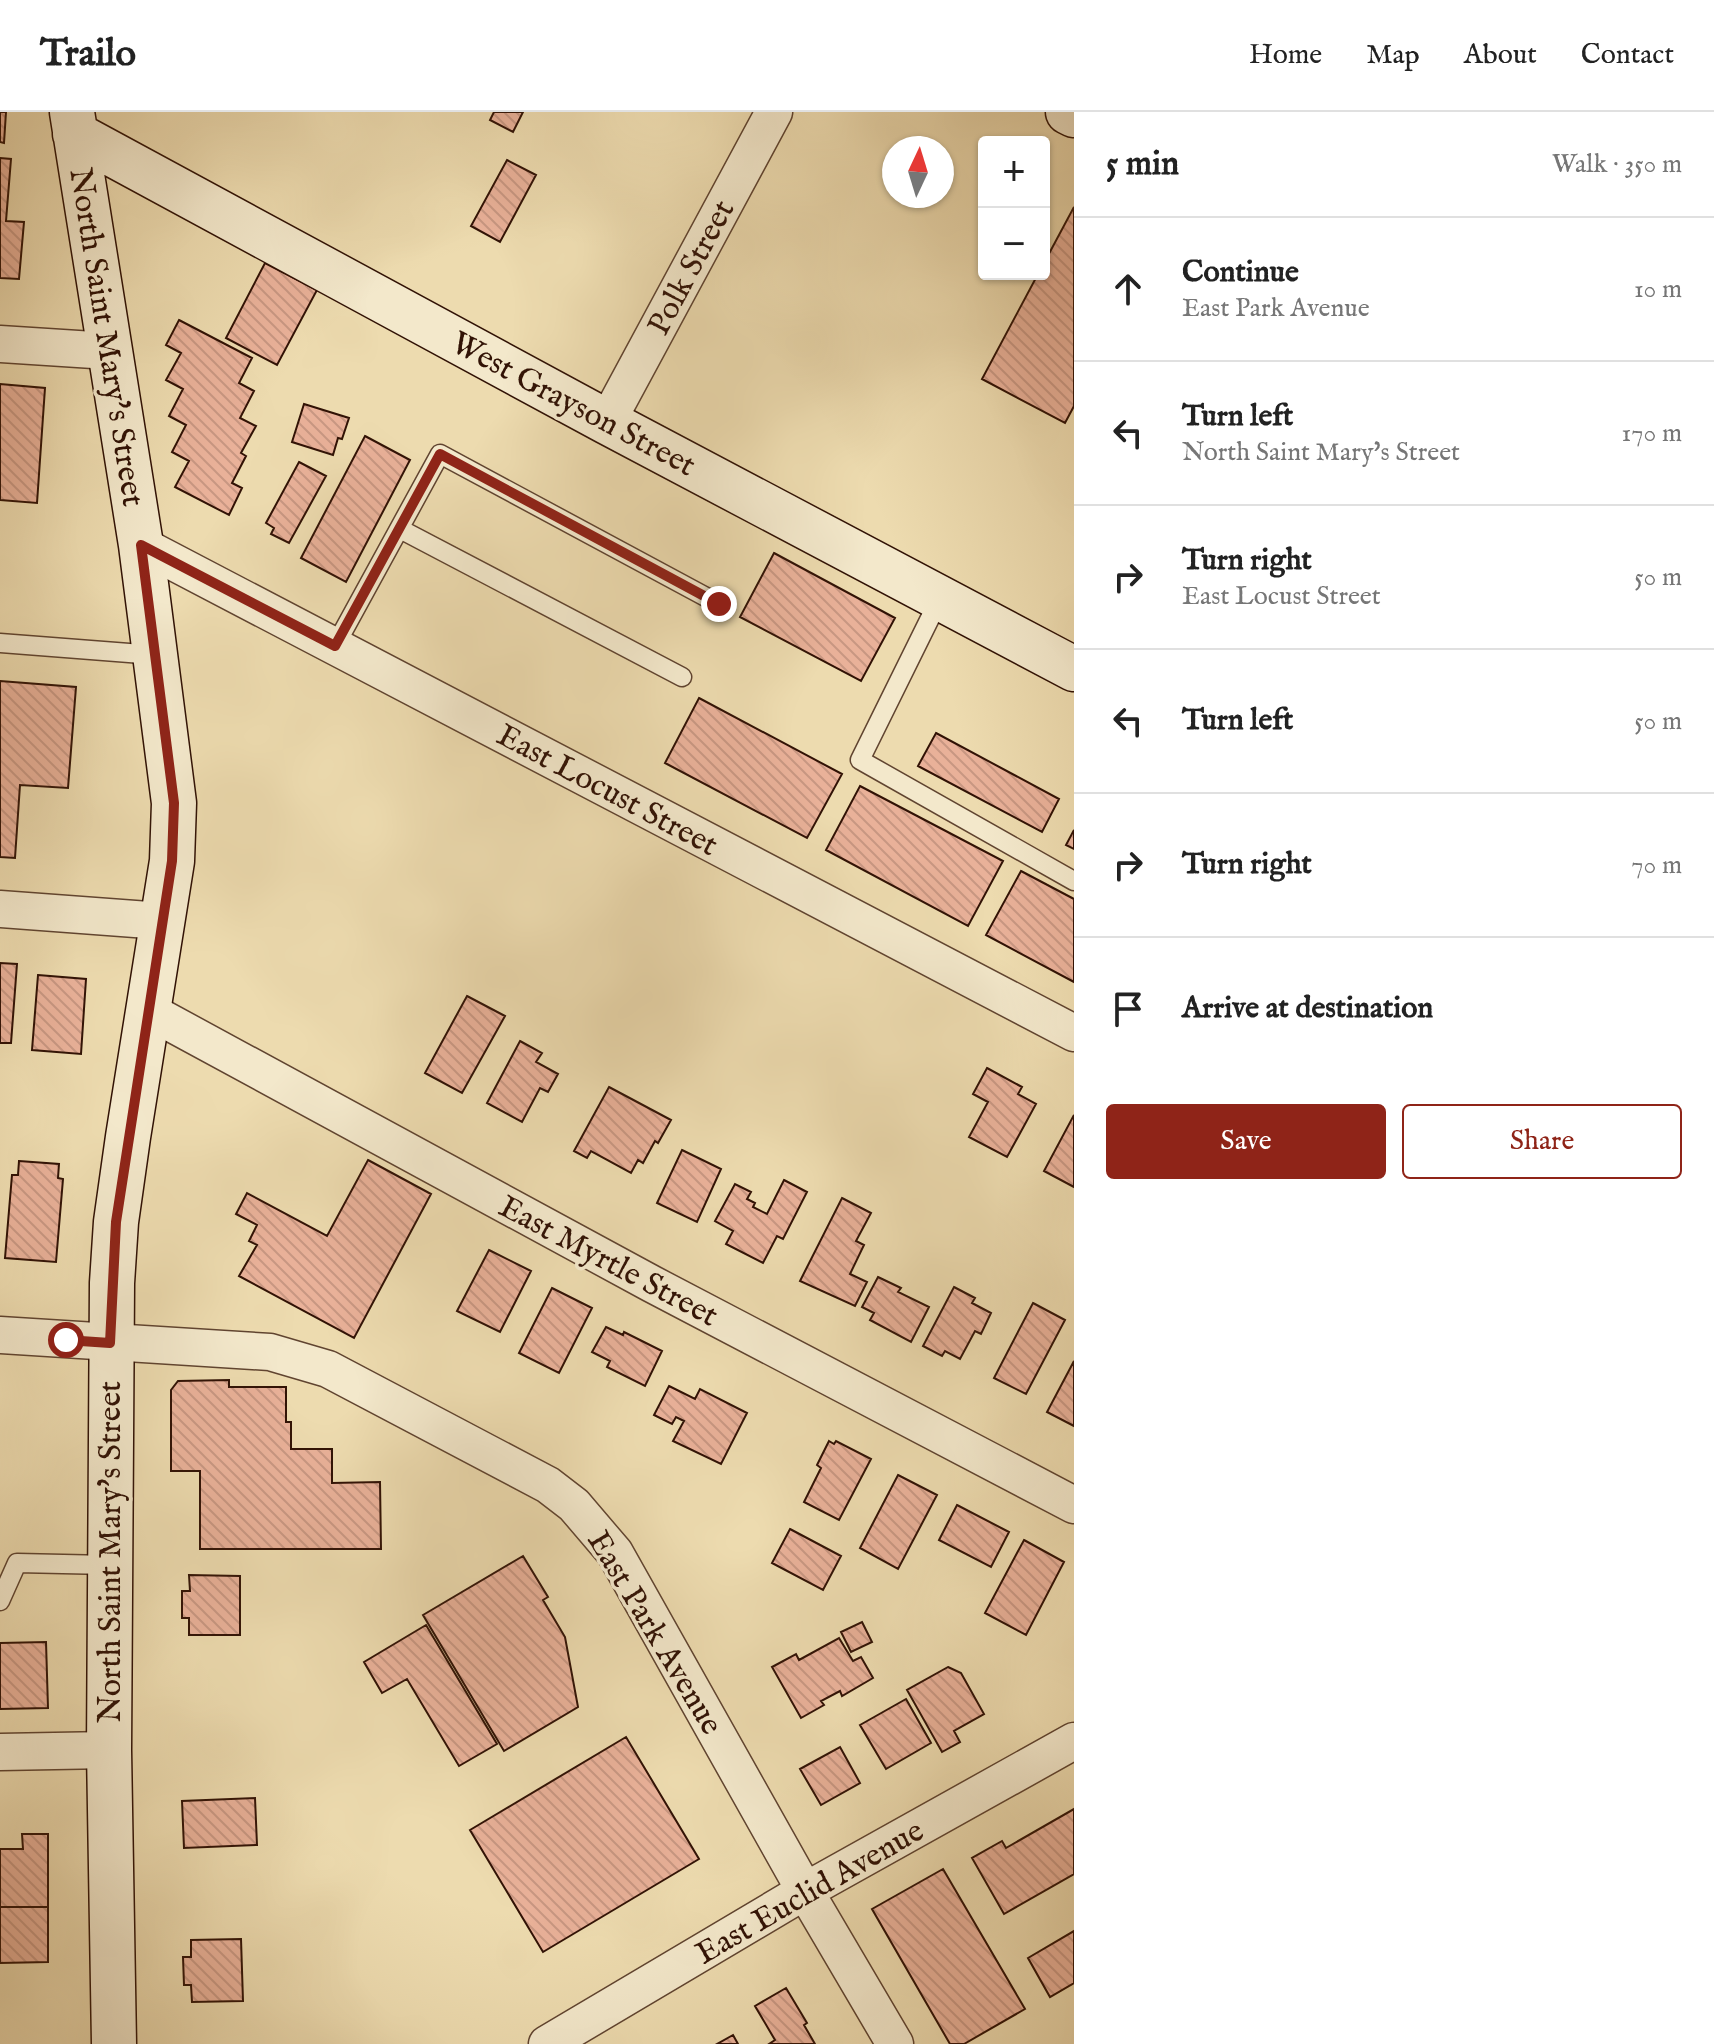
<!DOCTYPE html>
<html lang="en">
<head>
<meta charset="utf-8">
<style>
	body { margin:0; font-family:"IM FELL English",serif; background:#f2f2f2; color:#222 }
	.controls { position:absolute; right:24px; top:24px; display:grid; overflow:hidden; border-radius:8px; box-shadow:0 2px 6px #0004 }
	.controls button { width:72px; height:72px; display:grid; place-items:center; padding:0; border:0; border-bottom:2px solid #e0e0e0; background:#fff; color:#222; font:40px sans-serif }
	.compass { position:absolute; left:882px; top:24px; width:72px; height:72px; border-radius:50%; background:#fff; box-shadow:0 2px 6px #0004; rotate:4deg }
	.stop { position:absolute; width:24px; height:24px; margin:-18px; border:6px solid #8f2418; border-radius:50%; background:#fff }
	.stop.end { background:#8f2418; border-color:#fff; box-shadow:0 2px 8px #0008 }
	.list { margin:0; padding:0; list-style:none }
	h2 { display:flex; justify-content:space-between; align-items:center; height:104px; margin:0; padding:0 32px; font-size:34px }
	h2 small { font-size:26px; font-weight:400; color:#767676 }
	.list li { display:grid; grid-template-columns:52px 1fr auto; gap:24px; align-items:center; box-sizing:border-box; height:144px; padding:0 32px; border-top:2px solid #e0e0e0 }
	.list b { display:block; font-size:30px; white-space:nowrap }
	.list p { margin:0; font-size:26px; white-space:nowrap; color:#767676 }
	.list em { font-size:26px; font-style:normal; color:#767676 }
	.actions { display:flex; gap:16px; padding:24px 32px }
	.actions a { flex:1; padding:18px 0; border:2px solid #8f2418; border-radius:8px; text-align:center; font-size:28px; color:#8f2418 }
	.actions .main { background:#8f2418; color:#fff }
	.icon { flex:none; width:44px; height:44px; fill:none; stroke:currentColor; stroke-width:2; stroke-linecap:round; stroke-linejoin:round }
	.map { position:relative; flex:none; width:1074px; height:1932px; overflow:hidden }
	header { display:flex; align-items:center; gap:48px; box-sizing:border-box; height:112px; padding:0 40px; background:#fff; border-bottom:2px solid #e0e0e0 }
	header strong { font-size:38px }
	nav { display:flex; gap:44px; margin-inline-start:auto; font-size:28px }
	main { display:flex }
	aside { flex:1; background:#fff }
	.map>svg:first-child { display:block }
	.building { fill:url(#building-back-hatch); stroke:#311205; stroke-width:2 }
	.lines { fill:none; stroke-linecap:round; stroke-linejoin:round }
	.lane-casing { stroke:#604430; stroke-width:21 }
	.street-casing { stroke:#604430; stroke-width:39 }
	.secondary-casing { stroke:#311205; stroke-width:47 }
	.lane { stroke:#f3e8cb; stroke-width:18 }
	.street { stroke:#f3e8cb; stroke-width:36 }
	.secondary { stroke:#f3e8cb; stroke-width:44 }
	.route { stroke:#8f2418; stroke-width:10 }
	.labels { text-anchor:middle; stroke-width:7; stroke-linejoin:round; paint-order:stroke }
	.street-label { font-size:32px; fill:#311205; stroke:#f3e8cb }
</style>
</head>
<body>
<header>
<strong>Trailo</strong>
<nav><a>Home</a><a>Map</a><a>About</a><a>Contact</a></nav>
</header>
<main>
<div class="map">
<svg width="1074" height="1932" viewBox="0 0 1074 1932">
	<defs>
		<pattern id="building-back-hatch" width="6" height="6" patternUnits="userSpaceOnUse" patternTransform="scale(2)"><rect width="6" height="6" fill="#e9b199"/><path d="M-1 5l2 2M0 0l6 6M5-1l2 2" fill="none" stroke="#c89782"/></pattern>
	</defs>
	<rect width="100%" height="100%" fill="#eddbaf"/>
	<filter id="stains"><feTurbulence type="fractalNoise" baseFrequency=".0025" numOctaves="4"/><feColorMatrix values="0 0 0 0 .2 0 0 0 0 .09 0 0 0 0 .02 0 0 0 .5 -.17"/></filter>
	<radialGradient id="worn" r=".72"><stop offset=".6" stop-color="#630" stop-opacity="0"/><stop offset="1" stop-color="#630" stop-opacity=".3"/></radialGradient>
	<path class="building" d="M0 0H6L4 31 0 30Z
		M494 0H523L513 20 490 8Z
		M0 46 11 47 6 109 24 110 19 167 0 166Z
		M507 48 536 63 500 130 471 114Z
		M1074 95V294L1065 311 982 267 1038 162H1044V151Z
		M265 151 317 178 277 253 226 226Z
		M179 208 252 246 239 271 254 279 240 306 256 314 241 341 246 344 232 371 242 376 229 403 175 375 189 349 172 340 186 313 169 304 183 277 166 268 181 241 166 233Z
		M0 272 45 276 37 391 0 388Z
		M304 292 349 306 342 327 338 326 333 343 292 330Z
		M365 324 410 348 346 470 301 446Z
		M299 350 326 364 289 431 271 422 274 416 266 411Z
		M774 441 895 506 861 569 740 505Z
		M0 569 76 575 68 676 20 673 15 746 0 745Z
		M699 586 842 662 807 726 665 651Z
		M936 621 1059 687 1042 720 918 654Z
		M860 674 1003 749 968 814 826 738Z
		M1074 718V737L1066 733Z
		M1021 759 1074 787V870L986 823Z
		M0 851 17 852 11 931H0Z
		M38 863 86 867 81 942 32 938Z
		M467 884 505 904 462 981 425 961Z
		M520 929 542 941 536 950 558 962 548 980 540 976 522 1010 487 991Z
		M987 956 1022 975 1018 982 1036 992 1007 1045 969 1025 988 990 973 982Z
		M609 975 671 1008 658 1031 655 1029 643 1051 638 1048 631 1061 591 1039 587 1046 574 1039Z
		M1074 1003V1075L1044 1059Z
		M682 1038 721 1057 697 1110 657 1091Z
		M368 1048 431 1082 354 1226 239 1164 257 1133 249 1129 257 1113 236 1102 247 1081 327 1124Z
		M19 1049 59 1052 58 1066 63 1067 56 1150 5 1146 12 1063H18Z
		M784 1068 807 1080 783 1127 777 1124 763 1151 726 1132 733 1119 715 1109 735 1072 751 1080 747 1087 755 1091 753 1095 767 1102Z
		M842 1086 871 1101 856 1129 864 1133 850 1162 867 1170 855 1194 800 1169Z
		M489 1138 531 1159 500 1220 457 1199Z
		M878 1165 901 1176 898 1180 929 1195 911 1230 870 1208 874 1201 862 1195Z
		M954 1175 975 1186 972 1191 991 1201 981 1222 975 1219 960 1247 945 1239 942 1244 923 1234Z
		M552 1176 592 1196 559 1261 519 1241Z
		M1033 1191 1065 1208 1026 1282 994 1266Z
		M606 1215 623 1223 624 1220 662 1239 645 1274 607 1255 610 1249 592 1240Z
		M1074 1249V1314L1047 1300Z
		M229 1268V1275H286V1310H291V1337H332V1371L380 1370 381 1437H200V1359H171V1278L178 1269Z
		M669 1274 695 1287 700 1277 747 1301 721 1352 673 1329 684 1309 676 1305 672 1312 654 1303Z
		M829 1329 834 1332 836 1329 871 1347 839 1408 804 1390 821 1356 817 1353Z
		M898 1363 937 1383 898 1457 860 1436Z
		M957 1393 1009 1420 991 1455 939 1428Z
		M790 1417 841 1444 823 1478 772 1451Z
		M1024 1428 1064 1450 1026 1523 985 1501Z
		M523 1444 548 1485 543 1488 565 1525 578 1595 504 1639 423 1503Z
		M189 1463 240 1464V1523H189V1506H182V1479H190Z
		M862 1510 872 1530 851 1540 841 1520Z
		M426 1513 497 1632 459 1654 407 1567 382 1581 364 1550Z
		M839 1526 853 1549 861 1545 873 1566 842 1584 840 1579 821 1589 824 1593 801 1606 772 1555 796 1542 799 1548Z
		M46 1530 48 1596 0 1597V1531Z
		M948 1555 961 1561 984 1602 954 1619 960 1630 942 1640 907 1578Z
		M906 1587 931 1631 886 1657 860 1613Z
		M626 1625 699 1747 543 1840 470 1718Z
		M840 1635 860 1671 821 1693 800 1657Z
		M255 1686 257 1733 184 1736 182 1689Z
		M1074 1697V1762L1004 1802 972 1746 1002 1729 1006 1736Z
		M22 1722H48V1795H0V1737H23Z
		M943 1757 1025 1897 964 1932H950L872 1797Z
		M0 1795H48V1850L0 1851Z
		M1074 1819V1871L1050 1885 1028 1846Z
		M241 1827 243 1889 192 1890 191 1873H184L183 1845H191V1828Z
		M786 1876 807 1911 804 1913 815 1932H769L775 1928 755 1894Z
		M733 1923 738 1932H717Z"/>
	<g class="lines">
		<defs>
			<path id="lane" d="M400 417 682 565
				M940 486 860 648 1074 769
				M0 531 155 543
				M335 534 440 342 719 492
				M0 1489 17 1451 109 1453"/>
			<path id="street" d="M0 232 109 239
				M607 310 774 0
				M141 433 1074 921
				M0 797 162 809
				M147 898 652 1172 1074 1393
				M0 1223 270 1240 328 1257 548 1373 574 1393 615 1441 805 1779 895 1932
				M0 1640 109 1638
				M547 1932 805 1779 1074 1629"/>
			<path id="secondary" d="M72 0 141 433 174 691 172 749 128 1025 116 1110 112 1171 109 1638 114 1932
				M1068 0 1074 3
				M75 22 607 310 1074 557"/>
		</defs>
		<use href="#lane" class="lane-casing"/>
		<use href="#street" class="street-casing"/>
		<use href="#secondary" class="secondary-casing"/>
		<use href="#lane" class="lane"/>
		<use href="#street" class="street"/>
		<use href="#secondary" class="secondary"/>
	</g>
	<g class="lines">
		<path class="route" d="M66 1228 110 1231 116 1110 172 749 174 691 141 433 335 534 440 342 719 492"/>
	</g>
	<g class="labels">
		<g class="street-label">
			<text transform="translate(690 155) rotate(-62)" y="11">Polk Street</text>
			<text transform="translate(108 225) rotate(81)" y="11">North Saint Mary's Street</text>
			<text transform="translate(574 291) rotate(28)" y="11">West Grayson Street</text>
			<text transform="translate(608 677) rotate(28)" y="11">East Locust Street</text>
			<text transform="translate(609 1148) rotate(28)" y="11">East Myrtle Street</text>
			<text transform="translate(109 1440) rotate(-90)" y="11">North Saint Mary's Street</text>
			<text transform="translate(656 1520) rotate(59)" y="11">East Park Avenue</text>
			<text transform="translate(809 1779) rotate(-30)" y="11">East Euclid Avenue</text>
		</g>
	</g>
	<rect width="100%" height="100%" filter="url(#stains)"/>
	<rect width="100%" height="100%" fill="url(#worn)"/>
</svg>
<div class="controls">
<button>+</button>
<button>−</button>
</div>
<svg class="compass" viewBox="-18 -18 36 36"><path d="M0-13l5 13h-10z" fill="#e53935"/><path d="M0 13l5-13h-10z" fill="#767676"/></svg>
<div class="stop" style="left:66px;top:1228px"></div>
<div class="stop end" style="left:719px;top:492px"></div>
</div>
<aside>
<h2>5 min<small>Walk · 350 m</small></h2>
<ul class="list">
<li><svg class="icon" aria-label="ahead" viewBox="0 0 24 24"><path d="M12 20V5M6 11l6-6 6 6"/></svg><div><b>Continue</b><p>East Park Avenue</p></div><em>10 m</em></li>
<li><svg class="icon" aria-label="left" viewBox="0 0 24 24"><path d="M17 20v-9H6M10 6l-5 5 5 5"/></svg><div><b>Turn left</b><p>North Saint Mary's Street</p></div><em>170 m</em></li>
<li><svg class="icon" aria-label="right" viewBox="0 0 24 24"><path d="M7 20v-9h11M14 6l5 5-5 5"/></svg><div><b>Turn right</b><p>East Locust Street</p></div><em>50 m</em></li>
<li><svg class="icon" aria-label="left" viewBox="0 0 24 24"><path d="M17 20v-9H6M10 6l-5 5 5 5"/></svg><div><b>Turn left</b></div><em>50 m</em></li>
<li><svg class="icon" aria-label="right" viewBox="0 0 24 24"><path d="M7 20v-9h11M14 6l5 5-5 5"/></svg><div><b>Turn right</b></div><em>70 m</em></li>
<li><svg class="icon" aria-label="arrive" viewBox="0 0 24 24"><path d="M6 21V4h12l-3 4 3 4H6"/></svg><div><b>Arrive at destination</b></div></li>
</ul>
<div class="actions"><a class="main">Save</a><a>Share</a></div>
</aside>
</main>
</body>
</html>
